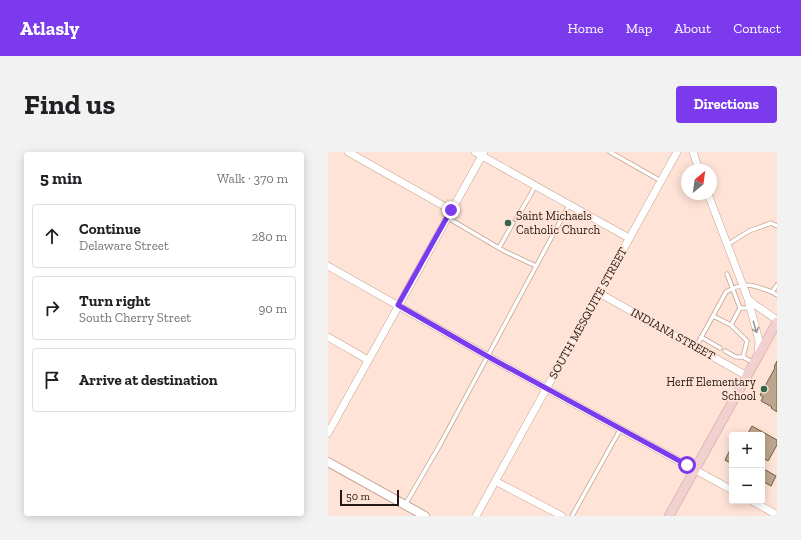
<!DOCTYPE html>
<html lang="en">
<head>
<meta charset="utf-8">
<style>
	body { margin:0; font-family:"Zilla Slab",serif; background:#f2f2f2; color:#202124 }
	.controls { position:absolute; right:12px; bottom:12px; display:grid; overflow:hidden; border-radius:4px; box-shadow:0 2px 10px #0003 }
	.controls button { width:36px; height:36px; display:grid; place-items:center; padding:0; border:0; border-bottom:1px solid #e0e0e0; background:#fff; color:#202124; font:20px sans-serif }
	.compass { position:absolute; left:353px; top:12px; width:36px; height:36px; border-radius:50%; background:#fff; box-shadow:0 2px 10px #0003; rotate:29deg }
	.scale { position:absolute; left:12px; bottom:10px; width:59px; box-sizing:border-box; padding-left:4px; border:2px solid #241812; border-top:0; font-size:11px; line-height:14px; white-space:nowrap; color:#241812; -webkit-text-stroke:3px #ffe3d6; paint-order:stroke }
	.stop { position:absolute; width:12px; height:12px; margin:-9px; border:3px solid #7c3aed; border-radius:50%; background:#fff }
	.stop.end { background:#7c3aed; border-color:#fff; box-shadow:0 1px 4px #0008 }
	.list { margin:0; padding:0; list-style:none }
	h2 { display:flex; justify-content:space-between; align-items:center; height:52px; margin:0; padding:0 16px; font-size:17px }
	h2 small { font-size:13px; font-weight:400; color:#757577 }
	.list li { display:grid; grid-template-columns:26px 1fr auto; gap:12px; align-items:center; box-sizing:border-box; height:64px; margin:0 8px 8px; padding:0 8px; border:1px solid #e0e0e0; border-radius:4px }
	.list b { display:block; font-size:15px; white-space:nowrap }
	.list p { margin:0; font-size:13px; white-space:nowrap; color:#757577 }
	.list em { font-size:13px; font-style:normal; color:#757577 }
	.icon { flex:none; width:22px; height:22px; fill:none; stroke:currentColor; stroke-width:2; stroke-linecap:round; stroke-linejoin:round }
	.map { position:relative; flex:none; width:449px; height:364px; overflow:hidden; border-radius:4px }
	header { display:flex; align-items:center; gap:24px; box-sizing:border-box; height:56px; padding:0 20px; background:#7c3aed; color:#fff }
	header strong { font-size:19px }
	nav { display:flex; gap:22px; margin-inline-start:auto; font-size:14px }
	.intro { display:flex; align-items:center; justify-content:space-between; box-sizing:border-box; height:96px; padding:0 24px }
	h1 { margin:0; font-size:28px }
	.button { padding:10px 18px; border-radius:4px; background:#7c3aed; color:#fff; font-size:14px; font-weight:700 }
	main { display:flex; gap:24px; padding:0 24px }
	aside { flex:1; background:#fff; border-radius:4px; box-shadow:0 2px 10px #0003 }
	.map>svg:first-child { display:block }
	.building { fill:#bda68d; stroke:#725d46 }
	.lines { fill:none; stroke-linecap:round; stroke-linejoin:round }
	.service-casing { stroke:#c4a494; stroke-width:5 }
	.minor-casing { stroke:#c4a494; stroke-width:8 }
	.tertiary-casing { stroke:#c4a494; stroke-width:10 }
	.secondary-casing { stroke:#c4a494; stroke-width:10 }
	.service { stroke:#fff; stroke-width:3.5 }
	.minor { stroke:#fff; stroke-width:7 }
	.tertiary { stroke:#fff; stroke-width:8 }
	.secondary { stroke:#f2d0d0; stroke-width:9 }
	.oneway { stroke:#9c9794 }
	.route { stroke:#7c3aed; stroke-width:5 }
	.poi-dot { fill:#32664c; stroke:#ffe3d6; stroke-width:1.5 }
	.labels { text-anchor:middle; stroke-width:3.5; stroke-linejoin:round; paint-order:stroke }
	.poi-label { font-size:12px; fill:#241812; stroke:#ffe3d6; text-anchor:start }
	.street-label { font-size:12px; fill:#241812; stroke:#ffe3d6 }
</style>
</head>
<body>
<header>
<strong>Atlasly</strong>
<nav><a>Home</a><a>Map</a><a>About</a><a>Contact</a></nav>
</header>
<div class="intro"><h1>Find us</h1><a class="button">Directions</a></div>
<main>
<aside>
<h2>5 min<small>Walk · 370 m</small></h2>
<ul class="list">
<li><svg class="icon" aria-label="ahead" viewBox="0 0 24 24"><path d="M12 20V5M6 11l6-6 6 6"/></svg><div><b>Continue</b><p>Delaware Street</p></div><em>280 m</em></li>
<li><svg class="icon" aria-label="right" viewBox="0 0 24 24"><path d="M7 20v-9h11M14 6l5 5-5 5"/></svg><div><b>Turn right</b><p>South Cherry Street</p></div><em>90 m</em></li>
<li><svg class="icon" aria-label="arrive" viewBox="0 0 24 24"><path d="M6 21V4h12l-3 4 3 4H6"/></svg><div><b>Arrive at destination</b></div></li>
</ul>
</aside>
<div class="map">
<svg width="449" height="364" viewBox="0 0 449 364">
	<rect width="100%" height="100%" fill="#ffe3d6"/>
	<path class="building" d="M449 209V260L443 256 444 255 433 249 435 245 432 243 447 216 446 215Z
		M424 274 449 288V293L440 309 434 305V283H419Z
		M402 298 404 299V312L397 308Z
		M434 316 448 324 443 334 434 329Z"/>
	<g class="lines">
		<defs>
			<path id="service" d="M282 0 333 29
				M120 66 176 99 208 114
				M188 67 203 42 207 34
				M399 93 421 79 443 71 449 74
				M171 96 185 71
				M399 122 412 156
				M449 133 444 140 449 143
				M385 164 403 173 412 156H422
				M403 173 419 189 415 205 426 211
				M373 185 392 196
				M368 195 398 140C416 129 426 133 444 140
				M397 199 408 205H415
				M77 353 113 291 241 53
				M244 364 293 276"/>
			<path id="minor" d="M20 0 123 58
				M147 0 301 86
				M365 0 371 18
				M380 42 420 147 431 189 430 203
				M0 114 159 204 404 338
				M271 141 419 224
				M420 147 426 152 449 168
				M0 185 40 208
				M0 281 156 0
				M167 329 234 364
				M424 349 449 363
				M148 364 349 0"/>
			<path id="tertiary" d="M0 310 97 364"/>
			<path id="secondary" d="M341 364 449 170"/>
		</defs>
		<use href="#service" class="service-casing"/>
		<use href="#minor" class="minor-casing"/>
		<use href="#tertiary" class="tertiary-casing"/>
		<use href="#secondary" class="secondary-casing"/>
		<use href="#service" class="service"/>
		<use href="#minor" class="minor"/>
		<use href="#tertiary" class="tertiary"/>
		<use href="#secondary" class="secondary"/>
	</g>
	<defs><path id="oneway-shaft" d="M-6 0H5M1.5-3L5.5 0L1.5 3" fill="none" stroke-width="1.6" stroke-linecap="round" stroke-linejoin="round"/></defs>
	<use class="oneway" href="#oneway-shaft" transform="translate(427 175) rotate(73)"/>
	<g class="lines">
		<path class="route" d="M123 58 70 153 159 204 359 313"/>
	</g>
	<g class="poi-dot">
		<circle cx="180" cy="71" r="4"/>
		<circle cx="436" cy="237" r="4"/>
	</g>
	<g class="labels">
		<g class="poi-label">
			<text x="188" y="68">Saint Michaels<tspan x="188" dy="14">Catholic Church</tspan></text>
			<text x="428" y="234" text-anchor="end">Herff Elementary<tspan x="428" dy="14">School</tspan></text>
		</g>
		<g class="street-label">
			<text transform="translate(260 161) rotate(-61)" y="4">SOUTH MESQUITE STREET</text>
			<text transform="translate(345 182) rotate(29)" y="4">INDIANA STREET</text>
		</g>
	</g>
</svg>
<div class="controls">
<button>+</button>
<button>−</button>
</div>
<svg class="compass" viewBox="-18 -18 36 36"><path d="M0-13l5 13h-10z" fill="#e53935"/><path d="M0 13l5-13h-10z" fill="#757577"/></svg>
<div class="scale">50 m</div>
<div class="stop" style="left:359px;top:313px"></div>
<div class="stop end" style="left:123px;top:58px"></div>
</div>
</main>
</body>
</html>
